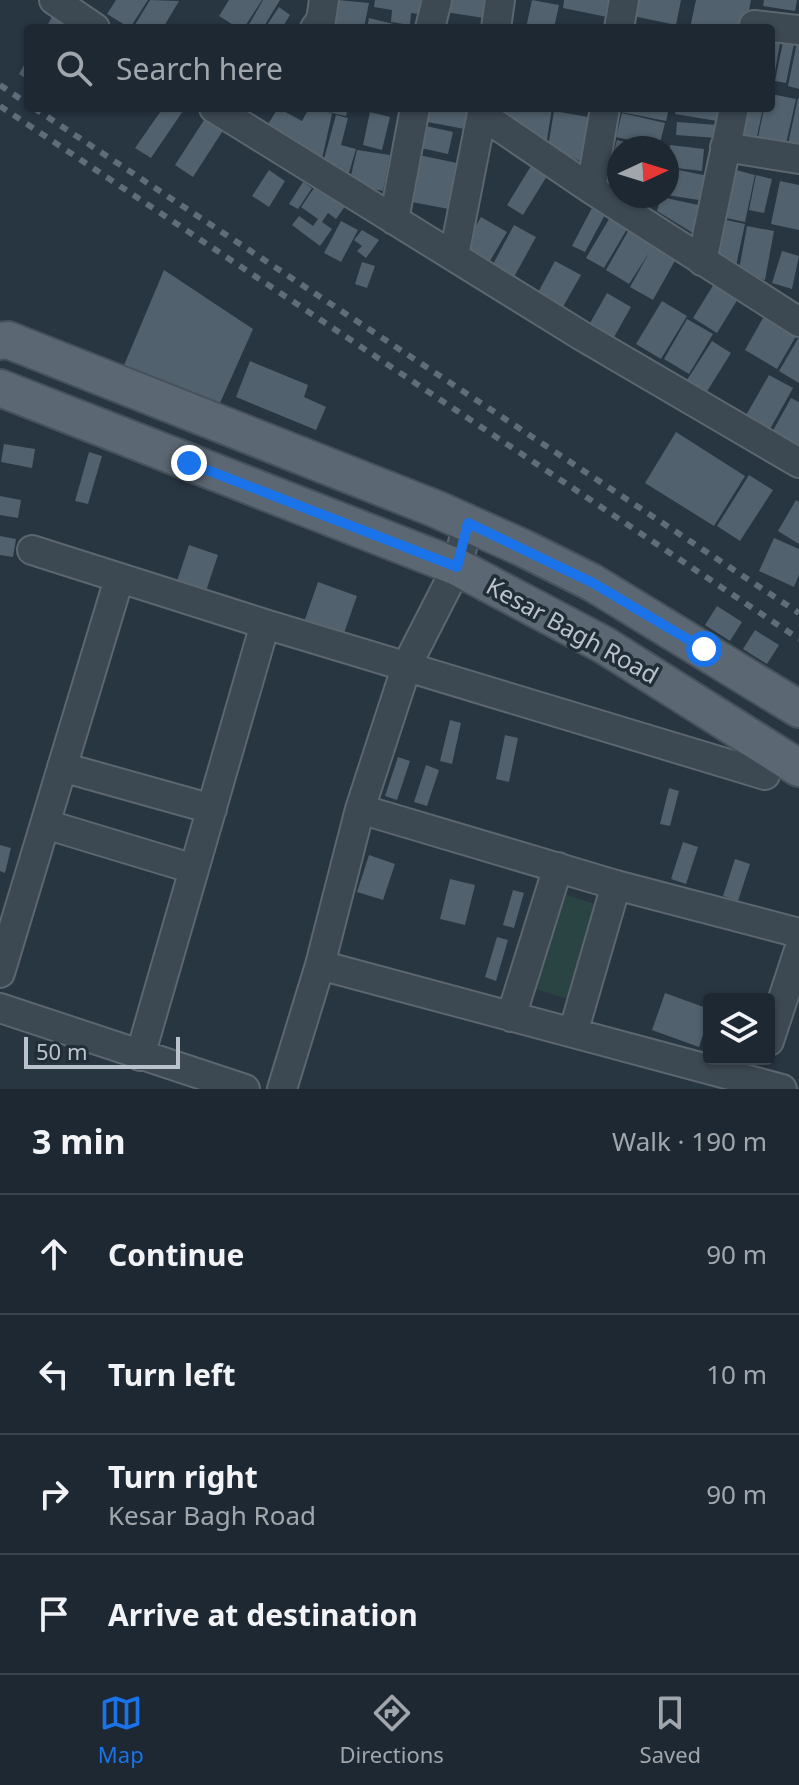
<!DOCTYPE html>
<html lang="en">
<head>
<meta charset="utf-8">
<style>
	body { margin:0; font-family:"Noto Sans",sans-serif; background:#26303a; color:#f1f3f6 }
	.controls { position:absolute; right:24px; bottom:24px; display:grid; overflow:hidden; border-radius:8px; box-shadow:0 2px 6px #0004 }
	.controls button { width:72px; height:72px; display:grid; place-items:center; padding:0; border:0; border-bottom:2px solid #3c444d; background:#1e2832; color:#f1f3f6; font:40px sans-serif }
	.compass { position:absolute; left:607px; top:136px; width:72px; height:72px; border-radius:50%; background:#1e2832; box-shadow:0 2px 6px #0004; rotate:86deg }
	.scale { position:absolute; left:24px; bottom:20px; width:156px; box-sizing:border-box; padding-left:8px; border:4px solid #bac3cc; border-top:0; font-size:22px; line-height:28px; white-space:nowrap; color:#bac3cc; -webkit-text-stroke:6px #212d37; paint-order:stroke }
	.stop { position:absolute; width:24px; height:24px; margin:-18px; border:6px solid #1a73e8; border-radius:50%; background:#fff }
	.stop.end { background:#1a73e8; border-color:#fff; box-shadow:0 2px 8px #0008 }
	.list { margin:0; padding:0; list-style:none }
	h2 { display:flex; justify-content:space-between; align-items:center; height:104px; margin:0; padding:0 32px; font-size:34px }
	h2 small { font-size:26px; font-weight:400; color:#a1a6ac }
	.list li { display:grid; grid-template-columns:52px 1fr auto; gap:24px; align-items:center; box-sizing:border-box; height:120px; padding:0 32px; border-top:2px solid #3c444d }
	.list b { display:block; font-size:30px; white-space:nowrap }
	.list p { margin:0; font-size:26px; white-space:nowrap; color:#a1a6ac }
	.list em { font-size:26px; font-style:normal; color:#a1a6ac }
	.icon { flex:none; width:44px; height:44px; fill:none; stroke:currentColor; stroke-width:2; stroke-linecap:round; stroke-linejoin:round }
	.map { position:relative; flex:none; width:799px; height:1089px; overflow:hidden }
	.search { position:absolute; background:#1e2832; box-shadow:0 2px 6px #0004; left:24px; right:24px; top:24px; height:88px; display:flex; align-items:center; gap:20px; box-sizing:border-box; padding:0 28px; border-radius:8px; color:#a1a6ac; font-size:30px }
	.sheet { height:584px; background:#1e2832 }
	nav { display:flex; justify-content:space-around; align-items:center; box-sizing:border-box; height:112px; border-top:2px solid #3c444d; background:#1e2832; font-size:22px; color:#a1a6ac }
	nav a { display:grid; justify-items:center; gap:4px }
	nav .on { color:#1a73e8 }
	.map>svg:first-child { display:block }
	.green { fill:#2a4343 }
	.building { fill:#51616d }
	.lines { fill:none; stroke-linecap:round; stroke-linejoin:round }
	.minor-casing { stroke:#5b666f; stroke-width:32 }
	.major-casing { stroke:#46515b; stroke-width:40 }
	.minor { stroke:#3c4852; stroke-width:28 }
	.major { stroke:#5b6772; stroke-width:36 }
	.rail { stroke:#5f6c79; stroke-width:6; stroke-dasharray:8 8; stroke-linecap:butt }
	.route { stroke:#1a73e8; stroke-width:10 }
	.labels { text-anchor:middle; stroke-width:7; stroke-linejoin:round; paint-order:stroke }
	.street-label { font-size:24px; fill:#bac3cc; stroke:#212d37 }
</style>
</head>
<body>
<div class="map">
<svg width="799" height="1089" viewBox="0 0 799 1089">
	<rect width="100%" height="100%" fill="#283642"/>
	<path class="green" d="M561 893 604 907 574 1001 529 987Z"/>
	<path class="building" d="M116 0H148L130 28 107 14Z
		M150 0 179 1 163 28H133Z
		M229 0H262L244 28H238L219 16Z
		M263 0H280L263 28H247Z
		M338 0 369 3 364 28 334 24Z
		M375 0H421L419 14 411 13 410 25 391 22 392 10 374 7Z
		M447 0H487L484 18 445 12Z
		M532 0 559 5 554 28H526Z
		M564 0H611L607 17 563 8Z
		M636 0H681L676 25 633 16Z
		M696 0H751L746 25 743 28H690Z
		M764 0H797L795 11 763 6Z
		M279 7 290 15 282 28H265Z
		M55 11 84 28H46Z
		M369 18 406 27 405 28H367Z
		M771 36 781 37 773 83H771Z
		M784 37 795 39 786 83 775 81Z
		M798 37H799V89L788 86Z
		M28 58V80L19 74Z
		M771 94 796 99 786 144 758 138 764 108H771Z
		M798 98 799 99V147L788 144Z
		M163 108H185L151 158 135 148Z
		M278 108 302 121 309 108H348L346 116 328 112 332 114 322 159 267 126Z
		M424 108H469L465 129 422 121Z
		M499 108H552L547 140 499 113Z
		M622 108H669L666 121 621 112Z
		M676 108H719L717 121 675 114Z
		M742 108H763L756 141 737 137Z
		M554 111 594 118 587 164 548 147Z
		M370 112 390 117 382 150 363 145Z
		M622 113 665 123 659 147 616 137Z
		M336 115 348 118 341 145 356 149 349 173 322 166Z
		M206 117 224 129 193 177 175 165Z
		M677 122 718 125 717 138 676 135Z
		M417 124 453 132 448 154 412 146Z
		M617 140 644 147V148H619V168L610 166Z
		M670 145 704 149 702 171 668 167Z
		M357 150 390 155 383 191 349 184Z
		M414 154 462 164 454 210 406 201Z
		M531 166 547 176 523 215 507 205Z
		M606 168 619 171V195L603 183Z
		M668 168 709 176 705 201 667 195Z
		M269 170 285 181 269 207 252 196Z
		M736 170 755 175 745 222 726 218 729 204 717 201 722 178 734 181Z
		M756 175 772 179 764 213 749 210Z
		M780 181 799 185V230L771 224Z
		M303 182 312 188 298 209 289 204Z
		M314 188 325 195 327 192 346 205 336 219 328 213 322 222 332 229 320 246 292 225 299 216 313 226 318 219 301 207Z
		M620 196H652L648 217Z
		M661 197 703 206 696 235 657 211Z
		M593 206 606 213 585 252 572 246Z
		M612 214 630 224 604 268 586 258Z
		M481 217 507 232 490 261 464 246Z
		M726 220 745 224 736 266 726 264 727 259 713 255 717 234 723 236Z
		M341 221 358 230 341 262 324 253Z
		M514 225 536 237 514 277 492 266Z
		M631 226 677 257 653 300 630 287 649 253 629 284 606 270Z
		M747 226 774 231 765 280 738 275Z
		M362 230 379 240 366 258 357 251 362 246 354 240Z
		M782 251 799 256 792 289 772 283Z
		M555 261 581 275 560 312 535 298Z
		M362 262 375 266 367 288 355 284Z
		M164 270 253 329 216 412 122 370Z
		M717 279 741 294 717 333 693 318Z
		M607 293 631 307 609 346 585 332Z
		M662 301 687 316 661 359 636 344Z
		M768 309 799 331 777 369 745 350Z
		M687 319 713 334 689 374 664 359Z
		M799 337V383L779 371Z
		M712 341 731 353 706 393 687 380Z
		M250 361 308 385 304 397 326 407 316 430 236 397Z
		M769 375 793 388 769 431 745 417Z
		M791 398 799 402V453L770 436Z
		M676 432 745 476 714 526 645 483Z
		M4 444 35 449 32 468 1 462Z
		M89 452 102 456 88 504 75 501Z
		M749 475 773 490 740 541 717 526Z
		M0 496 21 500 18 518 0 515Z
		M796 500 799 502V544L778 531Z
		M0 536 16 539 13 557 0 555Z
		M774 538 799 549V575L794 587 759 571Z
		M189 545 218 555 206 591 177 581Z
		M318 582 357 596 343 636 304 622Z
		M717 606 742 622 730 641 705 625Z
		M755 630 779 645 767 664 743 649Z
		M450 720 461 723 452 764 440 761Z
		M505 735 518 738 509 782 496 779Z
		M398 757 410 761 397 800 385 796Z
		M426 765 439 770 427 806 414 802Z
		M669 788 679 791 670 826 660 824Z
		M683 842 698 847 686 884 671 879Z
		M0 845 11 848 5 873 0 871Z
		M369 855 395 864 383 900 357 892Z
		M735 859 750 864 738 901 723 896Z
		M450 879 475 885 465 925 440 919Z
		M513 890 524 893 514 928 503 925Z
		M497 937 508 940 496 981 485 977Z
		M665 993 709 1009V1016L699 1047 652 1030Z"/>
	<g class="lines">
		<defs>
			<path id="minor" d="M54 0 95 28
				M754 25 799 30
				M315 28 321 20 324 0
				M430 28 437 0
				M496 28 500 0
				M619 28 624 0
				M214 108 582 336 799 463
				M482 115 591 189 799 322
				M725 147 799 159
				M591 189 605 108
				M394 220 415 108
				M454 255 483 108
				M702 261 734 108
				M32 550 265 624 765 775
				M62 767 212 809
				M360 809 616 885 799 933
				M45 824 194 869
				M320 965 782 1089
				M0 973 119 579
				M0 1008 245 1089
				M511 1017 558 867
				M573 1033 616 885
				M769 1041 799 950
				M140 1056 265 624
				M282 1089 320 965 360 809 407 665 457 567 468 523"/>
			<path id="major" d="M0 341 8 340 436 509 523 548 593 583 799 709
				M0 388 457 567 604 645 799 768"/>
		</defs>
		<use href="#minor" class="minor-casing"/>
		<use href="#major" class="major-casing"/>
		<use href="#minor" class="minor"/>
		<use href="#major" class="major"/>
		<path class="rail" d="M0 85 28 104
			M0 106 799 639
			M34 108 799 613"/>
	</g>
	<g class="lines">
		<path class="route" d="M189 463 457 567 468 523 593 583 704 649"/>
	</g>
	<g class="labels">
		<g class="street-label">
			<text transform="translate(572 631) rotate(29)" y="8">Kesar Bagh Road</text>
		</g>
	</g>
</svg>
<div class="controls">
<button><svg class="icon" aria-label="layers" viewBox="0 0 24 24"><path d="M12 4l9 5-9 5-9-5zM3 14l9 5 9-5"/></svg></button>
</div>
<svg class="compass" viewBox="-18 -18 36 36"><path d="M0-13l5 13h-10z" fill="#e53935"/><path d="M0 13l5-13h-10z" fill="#a1a6ac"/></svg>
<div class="scale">50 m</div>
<div class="stop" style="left:704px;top:649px"></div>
<div class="stop end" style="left:189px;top:463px"></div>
<div class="search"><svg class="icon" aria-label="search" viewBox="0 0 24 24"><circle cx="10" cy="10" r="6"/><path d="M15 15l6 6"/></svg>Search here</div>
</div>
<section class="sheet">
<h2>3 min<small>Walk · 190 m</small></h2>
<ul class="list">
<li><svg class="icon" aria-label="ahead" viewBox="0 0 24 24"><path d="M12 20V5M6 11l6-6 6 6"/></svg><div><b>Continue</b></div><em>90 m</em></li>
<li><svg class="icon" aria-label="left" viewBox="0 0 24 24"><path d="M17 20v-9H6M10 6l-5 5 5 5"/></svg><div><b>Turn left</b></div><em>10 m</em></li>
<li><svg class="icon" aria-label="right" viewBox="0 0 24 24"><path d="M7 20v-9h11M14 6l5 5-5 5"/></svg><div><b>Turn right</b><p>Kesar Bagh Road</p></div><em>90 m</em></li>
<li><svg class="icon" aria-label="arrive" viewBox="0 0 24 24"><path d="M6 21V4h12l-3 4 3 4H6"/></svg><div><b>Arrive at destination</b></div></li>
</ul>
</section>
<nav>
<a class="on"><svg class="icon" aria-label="map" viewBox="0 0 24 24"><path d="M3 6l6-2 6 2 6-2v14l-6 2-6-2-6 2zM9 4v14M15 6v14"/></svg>Map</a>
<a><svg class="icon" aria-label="directions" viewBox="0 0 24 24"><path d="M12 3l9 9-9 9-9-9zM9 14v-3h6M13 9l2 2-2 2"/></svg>Directions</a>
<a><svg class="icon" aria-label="saved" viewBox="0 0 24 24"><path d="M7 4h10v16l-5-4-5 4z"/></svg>Saved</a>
</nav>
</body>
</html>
